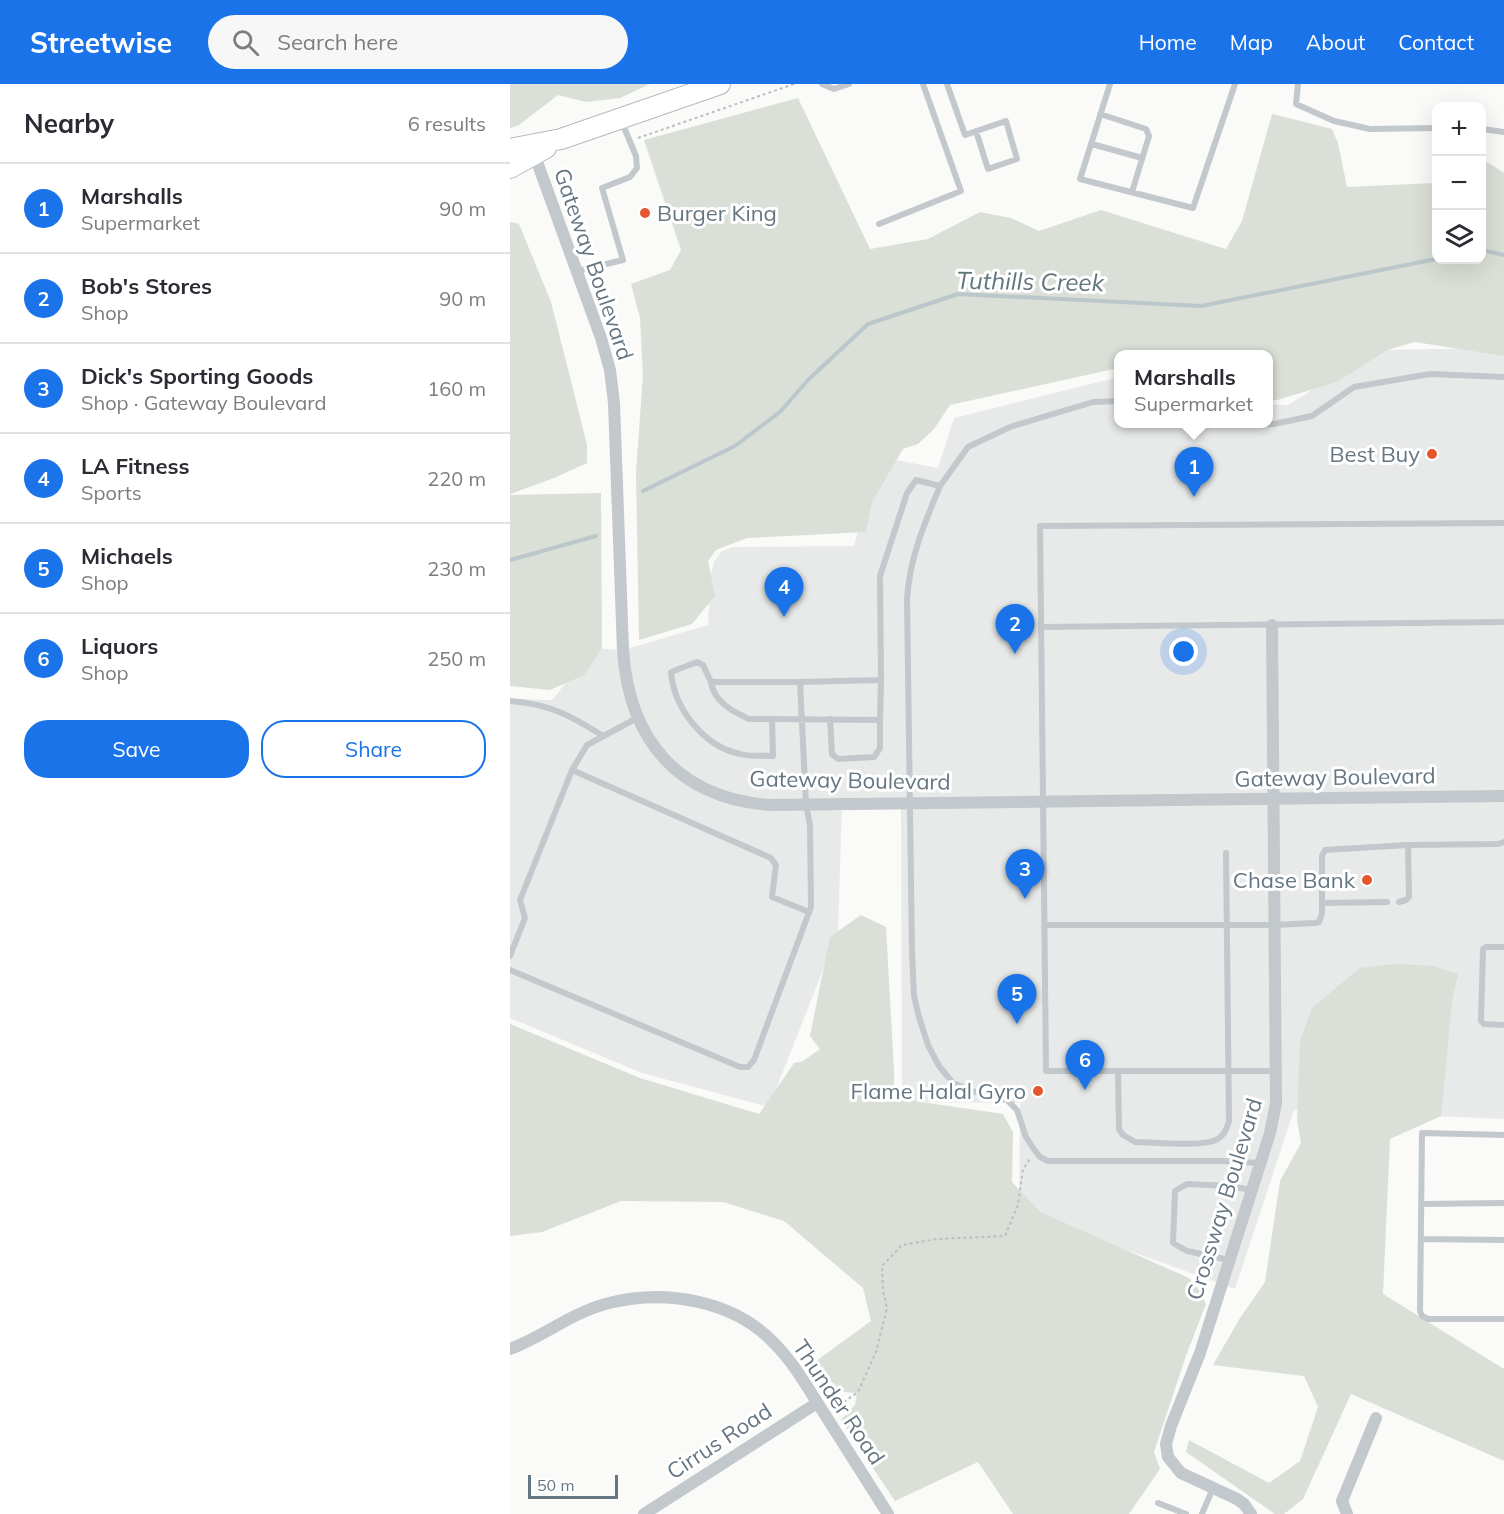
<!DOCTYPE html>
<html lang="en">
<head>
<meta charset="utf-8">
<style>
	body { margin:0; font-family:Mulish,sans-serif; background:#f7f7f7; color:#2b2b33 }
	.controls { position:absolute; right:18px; top:18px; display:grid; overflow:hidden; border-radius:12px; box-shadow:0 6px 24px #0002 }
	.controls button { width:54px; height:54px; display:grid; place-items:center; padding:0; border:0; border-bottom:2px solid #e1e1e2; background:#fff; color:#2b2b33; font:30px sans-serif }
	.scale { position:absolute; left:18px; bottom:15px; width:90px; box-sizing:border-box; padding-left:6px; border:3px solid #657683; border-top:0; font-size:16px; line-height:21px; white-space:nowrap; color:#657683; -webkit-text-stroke:4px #fff; paint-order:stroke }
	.you { position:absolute; left:674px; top:568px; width:21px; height:21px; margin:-15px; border:4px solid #fff; border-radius:50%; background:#1a73e8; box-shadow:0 0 0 9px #1a73e833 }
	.badge { display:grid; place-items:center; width:39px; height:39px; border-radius:50%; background:#1a73e8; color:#fff; font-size:20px; font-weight:700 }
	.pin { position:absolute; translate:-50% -50px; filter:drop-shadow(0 2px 3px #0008) }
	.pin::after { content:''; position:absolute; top:32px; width:21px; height:18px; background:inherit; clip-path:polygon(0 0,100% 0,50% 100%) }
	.popup { position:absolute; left:604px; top:266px; width:159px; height:78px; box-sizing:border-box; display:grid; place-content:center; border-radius:12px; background:#fff; filter:drop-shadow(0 2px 4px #0005); font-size:20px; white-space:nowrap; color:#7c7c81 }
	.popup b { font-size:22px; color:#2b2b33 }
	.popup::after { content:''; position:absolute; left:50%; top:100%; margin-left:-12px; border:12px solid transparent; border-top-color:#fff }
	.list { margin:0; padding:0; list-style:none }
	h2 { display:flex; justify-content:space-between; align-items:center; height:78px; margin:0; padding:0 24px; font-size:26px }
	h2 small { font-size:20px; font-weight:400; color:#7c7c81 }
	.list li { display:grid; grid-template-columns:39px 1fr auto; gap:18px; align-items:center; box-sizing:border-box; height:90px; padding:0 24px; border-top:2px solid #e1e1e2 }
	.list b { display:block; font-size:22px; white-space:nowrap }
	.list p { margin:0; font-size:20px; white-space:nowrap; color:#7c7c81 }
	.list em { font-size:20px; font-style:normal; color:#7c7c81 }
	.actions { display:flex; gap:12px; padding:18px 24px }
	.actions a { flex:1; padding:14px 0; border:2px solid #1a73e8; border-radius:24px; text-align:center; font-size:21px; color:#1a73e8 }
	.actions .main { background:#1a73e8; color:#fff }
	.icon { flex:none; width:33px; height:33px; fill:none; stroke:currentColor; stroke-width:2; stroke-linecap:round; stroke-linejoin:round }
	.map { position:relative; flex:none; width:994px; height:1430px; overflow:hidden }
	header { display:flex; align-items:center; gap:36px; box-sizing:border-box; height:84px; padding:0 30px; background:#1a73e8; color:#fff }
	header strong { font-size:28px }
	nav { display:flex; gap:33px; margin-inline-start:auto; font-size:21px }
	.search { width:420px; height:54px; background:#f7f7f7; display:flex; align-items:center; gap:15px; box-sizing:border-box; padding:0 21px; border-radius:33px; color:#7c7c81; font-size:22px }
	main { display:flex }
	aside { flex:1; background:#fff }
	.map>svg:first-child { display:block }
	.built { fill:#e8e9e9 }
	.green { fill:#dadfd7 }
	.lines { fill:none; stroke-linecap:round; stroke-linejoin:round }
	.stream { stroke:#bbc7cb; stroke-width:4 }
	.primary-casing { stroke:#b5babe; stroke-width:22 }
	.path { stroke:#bbbfc2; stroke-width:2; stroke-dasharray:3 3; stroke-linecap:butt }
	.service { stroke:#c3c8cc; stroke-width:6 }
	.minor { stroke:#c3c8cc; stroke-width:12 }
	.primary { stroke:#fff; stroke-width:20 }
	.poi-dot { fill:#e4572e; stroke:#fff; stroke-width:2 }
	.labels { text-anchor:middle; stroke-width:6; stroke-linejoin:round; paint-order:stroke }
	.poi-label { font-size:22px; fill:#657683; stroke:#fff; text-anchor:end }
	.street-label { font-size:22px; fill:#657683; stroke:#fff }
	.water-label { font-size:24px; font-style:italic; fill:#60757c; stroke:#fff }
</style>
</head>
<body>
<header>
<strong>Streetwise</strong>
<div class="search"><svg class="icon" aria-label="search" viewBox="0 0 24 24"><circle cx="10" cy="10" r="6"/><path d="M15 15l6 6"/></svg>Search here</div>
<nav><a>Home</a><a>Map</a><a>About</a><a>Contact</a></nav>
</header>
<main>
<aside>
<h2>Nearby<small>6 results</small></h2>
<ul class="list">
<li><span class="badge">1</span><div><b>Marshalls</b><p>Supermarket</p></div><em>90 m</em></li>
<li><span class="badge">2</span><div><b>Bob's Stores</b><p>Shop</p></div><em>90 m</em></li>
<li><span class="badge">3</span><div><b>Dick's Sporting Goods</b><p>Shop · Gateway Boulevard</p></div><em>160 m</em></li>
<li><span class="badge">4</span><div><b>LA Fitness</b><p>Sports</p></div><em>220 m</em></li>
<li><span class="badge">5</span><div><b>Michaels</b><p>Shop</p></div><em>230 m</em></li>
<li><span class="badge">6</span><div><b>Liquors</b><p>Shop</p></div><em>250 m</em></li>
</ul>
<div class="actions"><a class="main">Save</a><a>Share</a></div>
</aside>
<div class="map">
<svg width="994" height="1430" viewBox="0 0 994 1430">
	<rect width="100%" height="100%" fill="#fafaf8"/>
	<path class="built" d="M994 264V1035L784 1026 725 1205 509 1127 510 1019 392 1018 391 720H332L328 848 259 1023 132 989 0 934V615L42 616 84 564 113 566 198 541 200 493 204 478 212 467 223 463 344 462 370 373 428 384 444 334 609 293V340H759V321H778L865 266Z"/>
	<path class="green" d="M0 0H140L110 14 76 18 48 11 9 41 0 44Z
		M288 14 360 165 418 155 470 128 501 134 529 147 591 126 716 165 732 137 762 30 822 45 828 59 837 103 926 99V176H972V75L994 89V272L905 258 877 266 827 298 767 316H759V270H609V284L440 321 424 345 408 360 393 365 362 418 356 448 237 454 206 466 198 477 205 512 182 540 129 556 126 388 133 291 130 234 121 200 160 186 171 166 134 56Z
		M0 138 9 140 41 218 77 361V379L44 394 0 410Z
		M91 409 92 564 74 591 40 606 0 602V411Z
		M351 831 376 843 384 986V1014L493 1030 503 1048 502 1098 530 1128 679 1194 689 1206 696 1220 677 1269 644 1368 650 1385 619 1430H503L468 1378 385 1417 331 1336 345 1321 347 1309 333 1308 302 1280 361 1237 353 1204 274 1137 213 1118 111 1117 32 1148 0 1152V940L130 994 249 1030 284 979 293 977 310 965 300 952 320 853Z
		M886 880 923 882 948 890 942 918 931 1032 880 1055 873 1210 994 1285V1377L841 1310 793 1415 774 1430H765L676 1368 679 1356 759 1399 790 1377 808 1323 794 1292 703 1281 730 1234 755 1198 770 1097 791 1059 787 1036 790 957 802 924 850 884Z"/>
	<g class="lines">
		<path class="stream" d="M972 166 994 171
			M133 407 225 362 270 328 298 296 358 240 448 210 691 222 926 175
			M0 476 86 452"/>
		<defs>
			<path id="primary" d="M0 65 51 55 210 0
				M0 84 36 64"/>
		</defs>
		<use href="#primary" class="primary-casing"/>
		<path class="path" d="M128 54 284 0
			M324 1325 348 1308 366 1268 377 1224 373 1206 372 1182 392 1161 427 1155 495 1152 508 1121 513 1085 520 1075"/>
		<path class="service" d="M312 0 324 5 339 0
			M437 0 455 51 496 37 507 75 478 85 466 47
			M600 0 570 95 683 124 725 0
			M788 0 786 20 824 37 860 45 926 44
			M590 30 636 45 639 52 622 108
			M972 45 994 48
			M582 60 632 74
			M369 140 451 107 413 0
			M67 187 113 176 92 104 120 93 127 84 126 72 111 36
			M755 340H764L802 332 844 303 920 290 994 293
			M430 402C414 441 400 472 397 515L402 867 404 912 409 933 418 961 429 982 443 999 465 1008 485 1011 497 1016 507 1026 516 1053 523 1064 530 1073 538 1077H710L750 1079
			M532 543 994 538
			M201 598 193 581 187 578 161 588C164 624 193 662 230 670 240 673 252 671 263 672L262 635
			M290 598H201C204 618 222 627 239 635L370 636 371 596
			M0 617C39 620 60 631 93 652
			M320 635 322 670 328 675 364 673 370 664V636
			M62 686 261 774 266 781 262 813 299 828
			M889 818 896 816 899 813 898 761
			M812 819 877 818
			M536 841H765L805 839 809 838 812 830V772L815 766 898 761 988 760 994 758
			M994 863H976L973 865 971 937 974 940 994 941
			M0 872 15 834 10 816 62 686 77 661 127 634
			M0 886 230 983H238L244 976 301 823 300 741 296 720 290 598 371 596 370 492 397 409 406 396 430 402 458 363 500 343 583 318 609 317
			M608 987 609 1045 613 1051 625 1058C644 1058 690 1063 706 1056 714 1052 717 1045 719 1037L716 769
			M766 987H536L530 442 994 439
			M994 1051 912 1049 910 1227 912 1232 918 1235H994
			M911 1120 994 1119
			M911 1155 994 1156
			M719 1176 677 1167 663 1159 665 1107 677 1100 720 1102 741 1106
			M648 1419 676 1430
			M692 1430 703 1404"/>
		<path class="minor" d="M22 64 91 254 100 286 104 319 113 566C119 656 168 714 260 721L994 712
			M0 1265C34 1252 63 1228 99 1219 155 1205 223 1216 264 1259 284 1279 297 1303 312 1326 334 1361 356 1395 378 1430
			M134 1430 307 1319
			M741 1430 734 1420 727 1415 671 1389 658 1373 656 1360 661 1342 690 1269 760 1049 766 1019 762 541
			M837 1430 832 1417 866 1334"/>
		<use href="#primary" class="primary"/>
	</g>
	<g class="poi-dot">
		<circle cx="135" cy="129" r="6"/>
		<circle cx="922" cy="370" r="6"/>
		<circle cx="857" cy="796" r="6"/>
		<circle cx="528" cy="1007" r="6"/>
	</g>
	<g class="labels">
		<g class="poi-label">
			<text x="147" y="137" text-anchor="start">Burger King</text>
			<text x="910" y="378">Best Buy</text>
			<text x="845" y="804">Chase Bank</text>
			<text x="516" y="1015">Flame Halal Gyro</text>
		</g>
		<g class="street-label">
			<text transform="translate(84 180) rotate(71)" y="8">Gateway Boulevard</text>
			<text transform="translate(825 693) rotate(-1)" y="8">Gateway Boulevard</text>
			<text transform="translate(340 696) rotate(1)" y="8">Gateway Boulevard</text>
			<text transform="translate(714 1115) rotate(-73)" y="8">Crossway Boulevard</text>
			<text transform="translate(329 1318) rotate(56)" y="8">Thunder Road</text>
			<text transform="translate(209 1357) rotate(-33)" y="8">Cirrus Road</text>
		</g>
		<g class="water-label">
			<text transform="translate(520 198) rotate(1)" y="8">Tuthills Creek</text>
		</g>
	</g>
</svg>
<div class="controls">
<button>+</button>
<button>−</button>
<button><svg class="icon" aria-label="layers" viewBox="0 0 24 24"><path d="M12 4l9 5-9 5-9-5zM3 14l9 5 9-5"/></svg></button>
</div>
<div class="scale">50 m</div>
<div class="you"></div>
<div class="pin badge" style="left:684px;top:413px">1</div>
<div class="popup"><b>Marshalls</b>Supermarket</div>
<div class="pin badge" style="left:505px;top:570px">2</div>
<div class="pin badge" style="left:515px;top:815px">3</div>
<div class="pin badge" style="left:274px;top:533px">4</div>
<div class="pin badge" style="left:507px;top:940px">5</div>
<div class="pin badge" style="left:575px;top:1006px">6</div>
</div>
</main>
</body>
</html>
